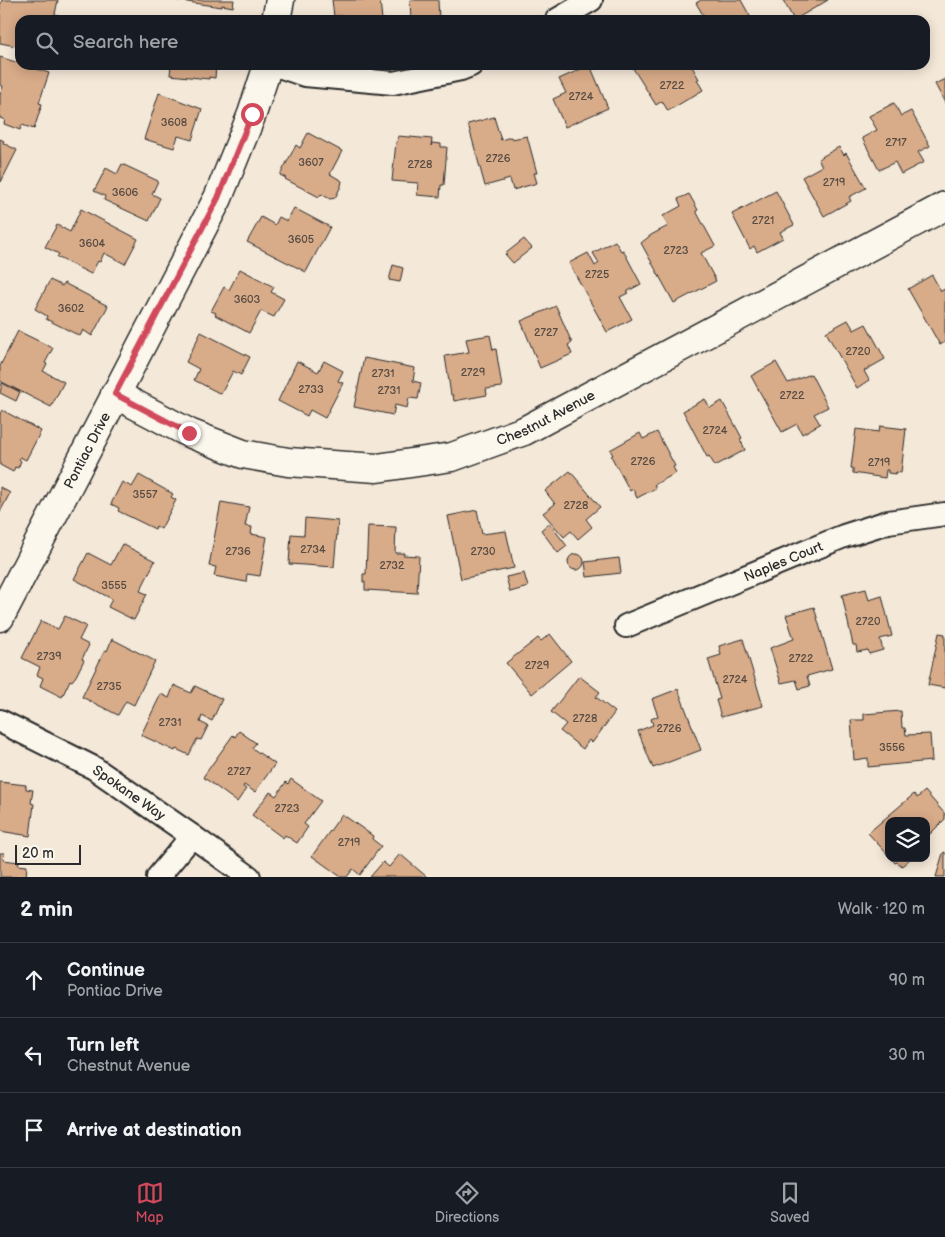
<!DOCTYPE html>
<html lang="en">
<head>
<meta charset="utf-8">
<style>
	body { margin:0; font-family:"Balsamiq Sans",sans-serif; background:#20242c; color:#f1f3f6 }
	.controls { position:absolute; right:15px; bottom:15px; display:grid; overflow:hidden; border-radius:10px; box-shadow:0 2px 12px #0003 }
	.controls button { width:45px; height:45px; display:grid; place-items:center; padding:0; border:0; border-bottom:1px solid #363941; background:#171b24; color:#f1f3f6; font:25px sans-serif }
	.scale { position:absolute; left:15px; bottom:12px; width:66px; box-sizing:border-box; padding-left:5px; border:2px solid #2b2b2b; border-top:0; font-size:14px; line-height:18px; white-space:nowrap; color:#2b2b2b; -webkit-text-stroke:4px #fbf7ec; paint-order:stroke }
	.stop { position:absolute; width:15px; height:15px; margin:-11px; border:4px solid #d1495b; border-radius:50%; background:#fff }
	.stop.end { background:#d1495b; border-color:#fff; box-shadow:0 1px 5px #0008 }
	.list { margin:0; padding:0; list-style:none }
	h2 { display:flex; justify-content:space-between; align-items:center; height:65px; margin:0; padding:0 20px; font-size:21px }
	h2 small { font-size:16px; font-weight:400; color:#9ea1a6 }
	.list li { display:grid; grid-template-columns:32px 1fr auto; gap:15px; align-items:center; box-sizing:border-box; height:75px; padding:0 20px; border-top:1px solid #363941 }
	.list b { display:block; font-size:19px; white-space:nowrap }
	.list p { margin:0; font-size:16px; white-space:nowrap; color:#9ea1a6 }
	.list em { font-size:16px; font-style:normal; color:#9ea1a6 }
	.icon { flex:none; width:28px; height:28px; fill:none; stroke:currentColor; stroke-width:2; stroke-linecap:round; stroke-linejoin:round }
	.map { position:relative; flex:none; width:945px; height:877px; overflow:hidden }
	.search { position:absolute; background:#171b24; box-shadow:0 2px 12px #0003; left:15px; right:15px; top:15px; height:55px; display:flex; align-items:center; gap:12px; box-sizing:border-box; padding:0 18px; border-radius:15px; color:#9ea1a6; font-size:19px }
	.sheet { height:290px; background:#171b24 }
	nav { display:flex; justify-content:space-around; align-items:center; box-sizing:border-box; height:70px; border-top:1px solid #363941; background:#171b24; font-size:14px; color:#9ea1a6 }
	nav a { display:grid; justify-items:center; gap:2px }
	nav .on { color:#d1495b }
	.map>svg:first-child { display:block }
	.building { fill:#d8ab89; stroke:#2b2b2b }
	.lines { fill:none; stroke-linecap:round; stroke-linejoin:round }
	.minor-casing { stroke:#2b2b2b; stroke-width:26 }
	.tertiary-casing { stroke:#2b2b2b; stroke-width:31 }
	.secondary-casing { stroke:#2b2b2b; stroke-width:31 }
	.minor { stroke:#fbf7ec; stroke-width:22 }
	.tertiary { stroke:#fbf7ec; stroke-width:28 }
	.secondary { stroke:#fbf7ec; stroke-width:28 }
	.route { stroke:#d1495b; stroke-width:6 }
	.labels { text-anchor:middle; stroke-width:4; stroke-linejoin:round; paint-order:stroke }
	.number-label { font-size:11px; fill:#564b42 }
	.street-label { font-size:14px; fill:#2b2b2b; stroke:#fbf7ec }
</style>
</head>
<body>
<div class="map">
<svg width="945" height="877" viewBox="0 0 945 877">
	<rect width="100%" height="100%" fill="#f4e8d8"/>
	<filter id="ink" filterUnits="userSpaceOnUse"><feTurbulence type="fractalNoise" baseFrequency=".02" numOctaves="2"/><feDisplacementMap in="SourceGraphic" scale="10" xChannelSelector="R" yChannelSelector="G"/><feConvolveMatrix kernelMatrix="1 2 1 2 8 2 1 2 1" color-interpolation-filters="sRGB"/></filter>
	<g filter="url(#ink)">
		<path class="building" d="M2 0H58L55 14 63 17 62 20H20V41L18 40 16 46 0 43V6Z
			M173 0H234L233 7 222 5V7Z
			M332 0H380L382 20H348V16H334Z
			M410 0H438L439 20H411Z
			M701 0H741L752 20H706L696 3Z
			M783 0H828L794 20Z
			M0 57 49 73 39 103 42 104 34 129 22 125 20 130 4 124 5 120 0 118V95L3 86 0 85Z
			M171 65H216L215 78 209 77V79L170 75Z
			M590 65 608 108 565 127 553 99 566 93 559 79Z
			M631 65H691L699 79 697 80 703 90 668 111 662 101 656 105Z
			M945 79V103L935 84Z
			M159 93 202 109 192 140 178 136 174 148 144 139Z
			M894 103 901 116 911 111 930 146 918 152 924 162 901 174 895 162 879 170 862 138 877 130 869 116Z
			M494 117 501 140 511 137 512 139 527 136 537 173H534L537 183 513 190 510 179 485 186 468 124Z
			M308 133 342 151 330 174 342 181 341 186 335 198 330 199 321 194 319 197 285 179 286 178 280 175 296 145 300 148Z
			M398 136 432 139 431 146 432 143 441 144V147H447L444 185H441L440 197 417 195 418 183 392 181 396 142H397Z
			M0 139 4 141 3 143 17 150 1 182Z
			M839 147 844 155 846 153 866 188 849 197 851 201 824 216 802 177 822 166 818 159Z
			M122 164 158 181 152 194 160 198 149 221 104 200 105 196 94 191 106 168 117 174Z
			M776 191 794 225 780 232 783 238 757 252 754 246 750 249 732 214Z
			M689 194 698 210 696 211 715 246 701 253 716 281 674 303 641 243 651 235 668 226 663 216 681 206 678 199Z
			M294 208 330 227 306 272 247 242 261 217 275 225 279 217 287 221Z
			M81 209 138 239 125 264 104 253 100 262 98 261 91 274 57 257 59 254 45 247 57 225 70 232Z
			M524 239 532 248 513 263 505 254Z
			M615 241 621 251 623 250 641 284 628 291V293L620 297 632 319 607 332 569 263 588 253 595 266 599 263 593 253Z
			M393 265 403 268 400 282 389 280Z
			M240 269 274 287 271 292 284 299 274 317 261 311 249 333 215 315 216 313 211 311 224 287 229 290Z
			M932 275 941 291 945 289V342L940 345 908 289Z
			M50 280 62 286 64 283 108 306 92 336 83 330 80 336 46 319 47 316 35 309Z
			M556 306 572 343 568 345 572 354 540 368 521 321Z
			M848 320 854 330 866 324 885 359 864 371 869 380 857 388 826 332Z
			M18 331 53 348 45 363 47 364 43 371 64 382 51 407 0 381V366Z
			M201 332 250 357 241 375 233 371 221 394 194 380 199 369 186 362Z
			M490 335 493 350 496 349 502 387 486 389 487 395 454 401 453 395H451L445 356 469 352 466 339Z
			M364 358 415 368 413 381 421 383 418 399 409 398 407 408 395 405 393 415 354 407Z
			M297 361 318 372 324 361 343 371 338 381 343 383 325 418 310 410 307 416 278 401Z
			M776 362 788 383 811 374 828 407 814 414 820 424 802 434 797 424 782 432 751 376Z
			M2 383 20 392 16 401 0 393Z
			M705 399 710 408 722 401 742 438 740 439 745 450 715 466 709 456 707 457 683 411Z
			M2 410 41 431 26 460 20 457 19 459 21 461 18 468 15 467 13 472 0 465V414Z
			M880 426 906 429 901 473 896 472 895 474 888 473V470H886L885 478 853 473V468H851L856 429 879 432Z
			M657 432 675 466 673 467 676 473 654 485 656 488 637 498 633 489 630 491 611 456 613 455 610 450 640 433 643 439Z
			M570 471 600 507 586 519 592 527 578 539 571 531 564 537 543 513 555 504 545 491Z
			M139 475 173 494 171 497 176 500 161 529 156 526 155 529 118 511 119 508 111 504 122 482 132 487Z
			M0 487 10 493 0 512Z
			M221 502 249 507 245 526 252 527 251 534 267 537 260 576 247 574 246 582 214 576 216 567 209 566Z
			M477 510 482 534 506 531 514 568 461 579 448 516Z
			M305 518 338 521 334 567 289 564 291 534 304 535Z
			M549 523 567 546 558 553 541 530Z
			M368 526 396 527 395 553H404L403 555 419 556 417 593 365 590V582H363V574H366Z
			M122 544 155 561 140 591 147 594 134 620 108 607 112 599 74 579 88 553 111 565Z
			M568 562a8 8 0 1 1 16 0a8 8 0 1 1-16 0Z
			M619 558 621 573 587 577 585 562Z
			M524 573 528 587 510 592 506 577Z
			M866 589 869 600 882 596 892 636 880 639 883 650 869 654 868 650 857 652 856 645H853L842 595Z
			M814 607 832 669 807 676 810 686 799 689 796 680 781 683 770 648 794 639 786 615Z
			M65 616 86 626 79 640 89 645 82 659 84 660 76 676 72 681 70 680 62 697 40 686 43 678 37 675 40 667 22 658 41 621 58 629Z
			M939 633 945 634V688L928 685Z
			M550 634 571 661 532 694 506 663 538 638 541 641Z
			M112 639 155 661 134 705 126 701 118 715 82 697 105 650 107 651Z
			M743 639 763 706 721 717 716 700 720 699 708 659 721 655 719 646Z
			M579 676 600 692 596 697 615 712 592 743 589 740 583 749 560 731 566 724 551 712Z
			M174 685 191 693 195 686 222 699 212 721 202 716 200 722 208 726 201 740 197 739 189 755 176 749 175 751 141 735 161 694 169 698Z
			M678 689 701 750 653 768 638 731 653 725 651 719 658 716 652 699Z
			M901 711 902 728H905L906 735 930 734 932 761 868 767V758L854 760 851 720H864V714Z
			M239 731 256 743 252 748 275 764 255 792 244 785 243 787 246 789 237 802 203 777 233 735 235 737Z
			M291 779 321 801 304 824 308 827 297 843 285 835 283 838 252 815 270 792 276 796 286 782 288 784Z
			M0 782 26 785V789L33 790 31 803 34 804 30 836 0 831Z
			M925 791 945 814V819L926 838V821H889V856L868 833 914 794 917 798Z
			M342 814 373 836 372 839 381 846 360 875 353 869 347 877H341L312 856Z
			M945 852V877H936L943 853Z
			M0 853H4L3 860 19 862 18 865 27 866 26 877H0Z
			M400 854 427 877H370L383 862 389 867Z
			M891 858H911L902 866 897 862 895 863Z"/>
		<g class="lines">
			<defs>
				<g id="minor">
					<path d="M557 20 591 0"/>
					<path d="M276 65 305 75 393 83 461 69 471 65"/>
					<path id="s1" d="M626 626 844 536 888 522 945 514"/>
					<path id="s2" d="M0 721 94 768 192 836 249 877"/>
					<path d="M158 877 192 836"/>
				</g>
				<g id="tertiary">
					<path id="s3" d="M115 394 189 433 243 454 288 462 377 468 452 457 524 431 945 206"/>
				</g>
				<g id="secondary">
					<path d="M276 20 280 0"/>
					<path id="s4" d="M0 617 218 198 252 114 268 65"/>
				</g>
			</defs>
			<use href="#minor" class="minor-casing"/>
			<use href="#tertiary" class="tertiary-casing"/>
			<use href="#secondary" class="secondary-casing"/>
			<use href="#minor" class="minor"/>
			<use href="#tertiary" class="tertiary"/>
			<use href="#secondary" class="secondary"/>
		</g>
	</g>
	<g class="lines" filter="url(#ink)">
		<path class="route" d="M189 433 115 394 218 198 252 114"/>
	</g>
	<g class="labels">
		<g class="number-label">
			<text x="672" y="89">2722</text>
			<text x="581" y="100">2724</text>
			<text x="174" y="126">3608</text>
			<text x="896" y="146">2717</text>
			<text x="498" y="162">2726</text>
			<text x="311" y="166">3607</text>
			<text x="420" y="168">2728</text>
			<text x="834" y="186">2719</text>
			<text x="125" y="196">3606</text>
			<text x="763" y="224">2721</text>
			<text x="301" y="243">3605</text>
			<text x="92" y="247">3604</text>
			<text x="676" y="254">2723</text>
			<text x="597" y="278">2725</text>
			<text x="247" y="303">3603</text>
			<text x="71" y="312">3602</text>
			<text x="546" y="336">2727</text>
			<text x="858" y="355">2720</text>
			<text x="473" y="376">2729</text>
			<text x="383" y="377">2731</text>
			<text x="311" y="393">2733</text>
			<text x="389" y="394">2731</text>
			<text x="792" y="399">2722</text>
			<text x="715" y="434">2724</text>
			<text x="643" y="465">2726</text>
			<text x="879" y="466">2719</text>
			<text x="145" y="498">3557</text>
			<text x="576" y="509">2728</text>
			<text x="313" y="553">2734</text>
			<text x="238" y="555">2736</text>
			<text x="483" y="555">2730</text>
			<text x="392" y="569">2732</text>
			<text x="114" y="589">3555</text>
			<text x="868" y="625">2720</text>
			<text x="49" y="660">2739</text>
			<text x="801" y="662">2722</text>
			<text x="537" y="669">2729</text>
			<text x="735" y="683">2724</text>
			<text x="109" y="690">2735</text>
			<text x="585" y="722">2728</text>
			<text x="170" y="726">2731</text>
			<text x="669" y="732">2726</text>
			<text x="892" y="751">3556</text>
			<text x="239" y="775">2727</text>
			<text x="287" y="812">2723</text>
			<text x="349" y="846">2719</text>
		</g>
		<g class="street-label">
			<text dy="5" stroke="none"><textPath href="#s3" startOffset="454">Chestnut Avenue</textPath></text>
			<text dy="5" stroke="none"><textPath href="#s4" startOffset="188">Pontiac Drive</textPath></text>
			<text dy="5" stroke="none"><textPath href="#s1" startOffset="170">Naples Court</textPath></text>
			<text dy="5" stroke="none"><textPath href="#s2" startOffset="148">Spokane Way</textPath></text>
		</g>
	</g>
</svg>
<div class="controls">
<button><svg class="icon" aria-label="layers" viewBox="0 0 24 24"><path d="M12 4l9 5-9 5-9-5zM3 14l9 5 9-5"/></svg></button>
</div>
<div class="scale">20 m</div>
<div class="stop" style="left:252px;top:114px"></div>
<div class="stop end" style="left:189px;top:433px"></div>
<div class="search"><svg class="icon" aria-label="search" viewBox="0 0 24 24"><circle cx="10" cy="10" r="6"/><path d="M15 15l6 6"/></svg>Search here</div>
</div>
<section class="sheet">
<h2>2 min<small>Walk · 120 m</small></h2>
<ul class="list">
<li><svg class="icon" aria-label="ahead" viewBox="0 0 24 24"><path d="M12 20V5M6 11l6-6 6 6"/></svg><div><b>Continue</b><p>Pontiac Drive</p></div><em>90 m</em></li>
<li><svg class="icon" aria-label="left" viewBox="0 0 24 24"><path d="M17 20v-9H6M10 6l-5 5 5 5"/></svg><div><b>Turn left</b><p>Chestnut Avenue</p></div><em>30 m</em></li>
<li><svg class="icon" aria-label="arrive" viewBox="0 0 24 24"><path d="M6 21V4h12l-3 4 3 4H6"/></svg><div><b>Arrive at destination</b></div></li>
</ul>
</section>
<nav>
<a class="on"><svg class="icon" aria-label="map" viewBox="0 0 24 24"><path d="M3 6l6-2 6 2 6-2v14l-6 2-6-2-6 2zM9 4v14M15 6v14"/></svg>Map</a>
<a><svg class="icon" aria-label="directions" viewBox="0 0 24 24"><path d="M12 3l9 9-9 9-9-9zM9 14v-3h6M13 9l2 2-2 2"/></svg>Directions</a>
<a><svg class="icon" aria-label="saved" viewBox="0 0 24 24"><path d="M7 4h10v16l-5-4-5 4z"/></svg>Saved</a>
</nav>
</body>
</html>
